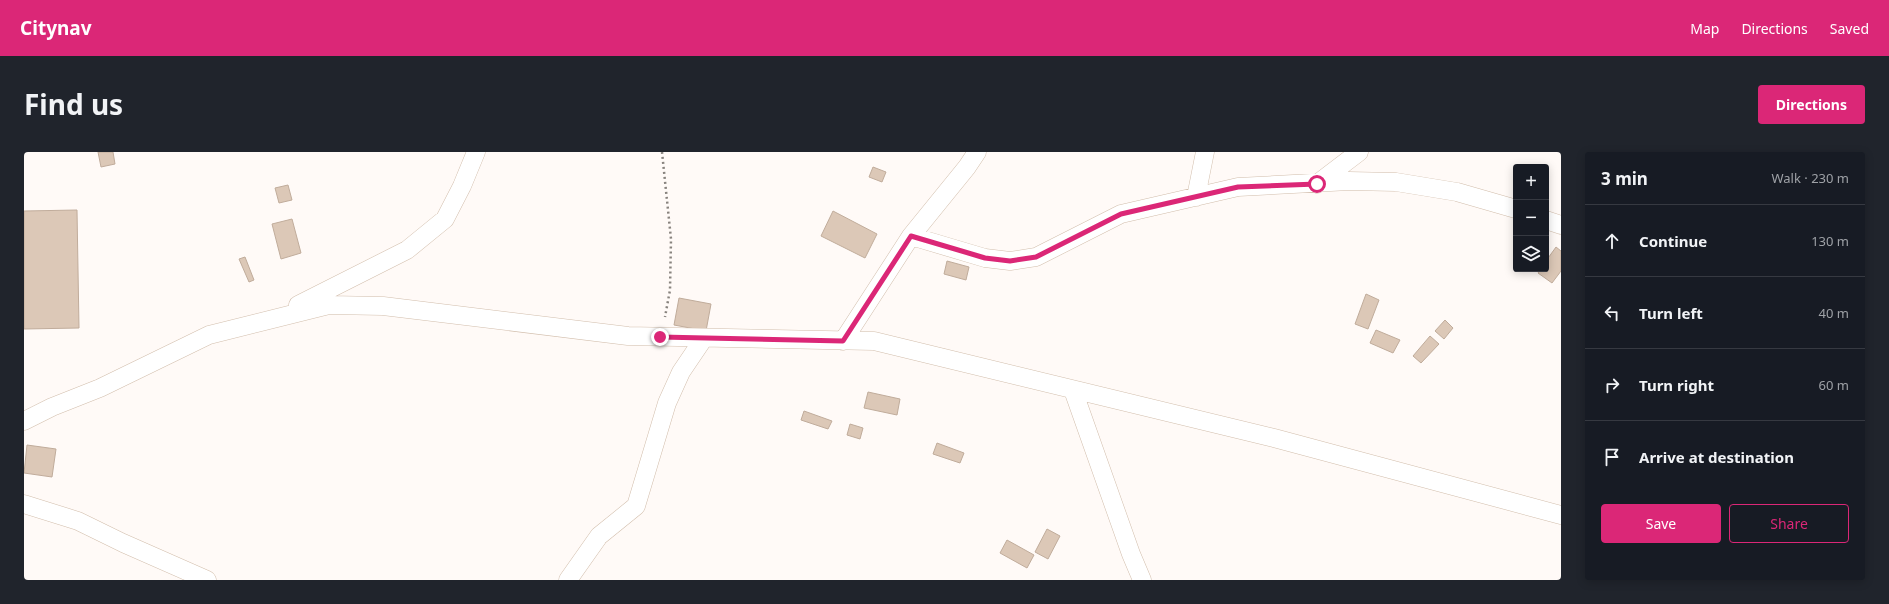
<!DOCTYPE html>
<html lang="en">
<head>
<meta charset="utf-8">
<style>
	body { margin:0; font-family:"Noto Sans",sans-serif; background:#20242c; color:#f1f3f6 }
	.controls { position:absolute; right:12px; top:12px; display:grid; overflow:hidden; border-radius:4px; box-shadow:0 2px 10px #0003 }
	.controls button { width:36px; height:36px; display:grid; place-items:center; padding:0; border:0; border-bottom:1px solid #363941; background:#171b24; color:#f1f3f6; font:20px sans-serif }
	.stop { position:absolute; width:12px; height:12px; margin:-9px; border:3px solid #db2777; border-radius:50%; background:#fff }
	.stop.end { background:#db2777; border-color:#fff; box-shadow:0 1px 4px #0008 }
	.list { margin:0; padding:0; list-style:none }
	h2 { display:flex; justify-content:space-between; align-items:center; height:52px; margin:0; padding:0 16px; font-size:17px }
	h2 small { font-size:13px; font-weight:400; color:#9ea1a6 }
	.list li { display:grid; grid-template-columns:26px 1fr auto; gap:12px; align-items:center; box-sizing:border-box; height:72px; padding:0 16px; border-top:1px solid #363941 }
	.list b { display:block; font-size:15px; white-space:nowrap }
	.list em { font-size:13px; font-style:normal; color:#9ea1a6 }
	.actions { display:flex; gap:8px; padding:12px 16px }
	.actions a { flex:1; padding:9px 0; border:1px solid #db2777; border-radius:4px; text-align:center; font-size:14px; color:#db2777 }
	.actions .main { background:#db2777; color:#fff }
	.icon { flex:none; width:22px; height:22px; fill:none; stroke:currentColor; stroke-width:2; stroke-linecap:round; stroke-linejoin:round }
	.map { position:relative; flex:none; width:1537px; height:428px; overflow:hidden; border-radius:4px }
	header { display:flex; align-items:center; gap:24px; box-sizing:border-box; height:56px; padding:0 20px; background:#db2777; color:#fff }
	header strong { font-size:19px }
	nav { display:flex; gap:22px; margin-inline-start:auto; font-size:14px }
	.intro { display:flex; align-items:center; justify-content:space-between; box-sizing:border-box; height:96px; padding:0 24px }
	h1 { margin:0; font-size:28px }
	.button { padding:10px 18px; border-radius:4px; background:#db2777; color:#fff; font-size:14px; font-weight:700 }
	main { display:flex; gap:24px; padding:0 24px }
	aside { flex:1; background:#171b24; border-radius:4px; box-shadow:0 2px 10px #0003 }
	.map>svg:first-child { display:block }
	.building { fill:#dcc8b7; stroke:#c0ac9b }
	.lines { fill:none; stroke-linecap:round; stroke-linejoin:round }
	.street-casing { stroke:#d2beac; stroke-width:19 }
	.path { stroke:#88837e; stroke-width:2.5; stroke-dasharray:2 3; stroke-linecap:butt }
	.street { stroke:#fff; stroke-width:18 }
	.route { stroke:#db2777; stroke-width:5 }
</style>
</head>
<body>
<header>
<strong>Citynav</strong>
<nav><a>Map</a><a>Directions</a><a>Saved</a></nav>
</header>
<div class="intro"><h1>Find us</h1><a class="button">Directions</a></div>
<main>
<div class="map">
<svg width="1537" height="428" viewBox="0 0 1537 428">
	<rect width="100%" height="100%" fill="#fffaf7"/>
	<path class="building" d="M74 0H89L91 12 77 15Z
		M849 15 862 20 858 30 845 25Z
		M264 33 268 48 255 51 251 36Z
		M53 58 55 176 0 177V59Z
		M809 59 853 82 841 106 797 84Z
		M268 67 277 101 257 107 248 72Z
		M1532 95 1537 99V119L1528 131 1514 121 1517 117H1522V109Z
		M221 105 230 128 225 130 215 107Z
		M923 109 945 115 942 128 920 122Z
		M1342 142 1355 148 1344 177 1331 172Z
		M655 146 687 152 682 179 650 173Z
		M1421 168 1429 176 1420 187 1411 179Z
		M1352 178 1376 188 1369 201 1346 191Z
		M1406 184 1415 192 1397 211 1389 204Z
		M844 240 876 247 873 263 840 256Z
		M780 259 808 269 804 277 777 268Z
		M826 272 839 276 836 287 823 283Z
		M913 291 940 301 936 311 909 302Z
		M3 293 32 297 28 325 0 321Z
		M1023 377 1036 384 1024 407 1011 400Z
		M983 388 1010 403 1003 416 976 401Z"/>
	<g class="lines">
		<defs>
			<path id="street" d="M1293 32 1335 0
				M1172 45 1181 0
				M1522 68 1537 73
				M887 84 961 106 986 109 1012 105 1097 62 1214 35 1325 29 1372 30 1433 40 1492 57
				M274 153 383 98 421 67 438 34 452 0
				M819 189 887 84 943 15 953 0
				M1049 238 1107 402 1118 428
				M0 269 28 255 76 236 185 183 305 153 359 154 604 184 850 189 1250 286 1537 363
				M0 352 54 369 99 391 183 428
				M544 428 575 384 612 354 643 251 657 220 680 186"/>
		</defs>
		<use href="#street" class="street-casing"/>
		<path class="path" d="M638 0 647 87 646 138 641 165"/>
		<use href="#street" class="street"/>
	</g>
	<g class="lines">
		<path class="route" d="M636 185 819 189 887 84 961 106 986 109 1012 105 1097 62 1214 35 1293 32"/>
	</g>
</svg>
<div class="controls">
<button>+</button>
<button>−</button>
<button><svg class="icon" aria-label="layers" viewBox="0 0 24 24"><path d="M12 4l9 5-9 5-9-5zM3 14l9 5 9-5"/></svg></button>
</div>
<div class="stop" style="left:1293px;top:32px"></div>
<div class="stop end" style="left:636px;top:185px"></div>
</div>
<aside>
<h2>3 min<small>Walk · 230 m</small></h2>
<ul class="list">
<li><svg class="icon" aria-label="ahead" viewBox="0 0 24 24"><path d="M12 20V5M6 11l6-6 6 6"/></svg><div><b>Continue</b></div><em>130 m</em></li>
<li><svg class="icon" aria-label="left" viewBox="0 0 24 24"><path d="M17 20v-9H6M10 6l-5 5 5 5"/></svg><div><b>Turn left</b></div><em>40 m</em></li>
<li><svg class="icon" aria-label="right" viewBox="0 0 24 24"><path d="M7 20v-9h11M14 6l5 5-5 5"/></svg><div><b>Turn right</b></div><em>60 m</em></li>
<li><svg class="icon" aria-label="arrive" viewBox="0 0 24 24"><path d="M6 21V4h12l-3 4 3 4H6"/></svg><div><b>Arrive at destination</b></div></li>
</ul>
<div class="actions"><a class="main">Save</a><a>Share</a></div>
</aside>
</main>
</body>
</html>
